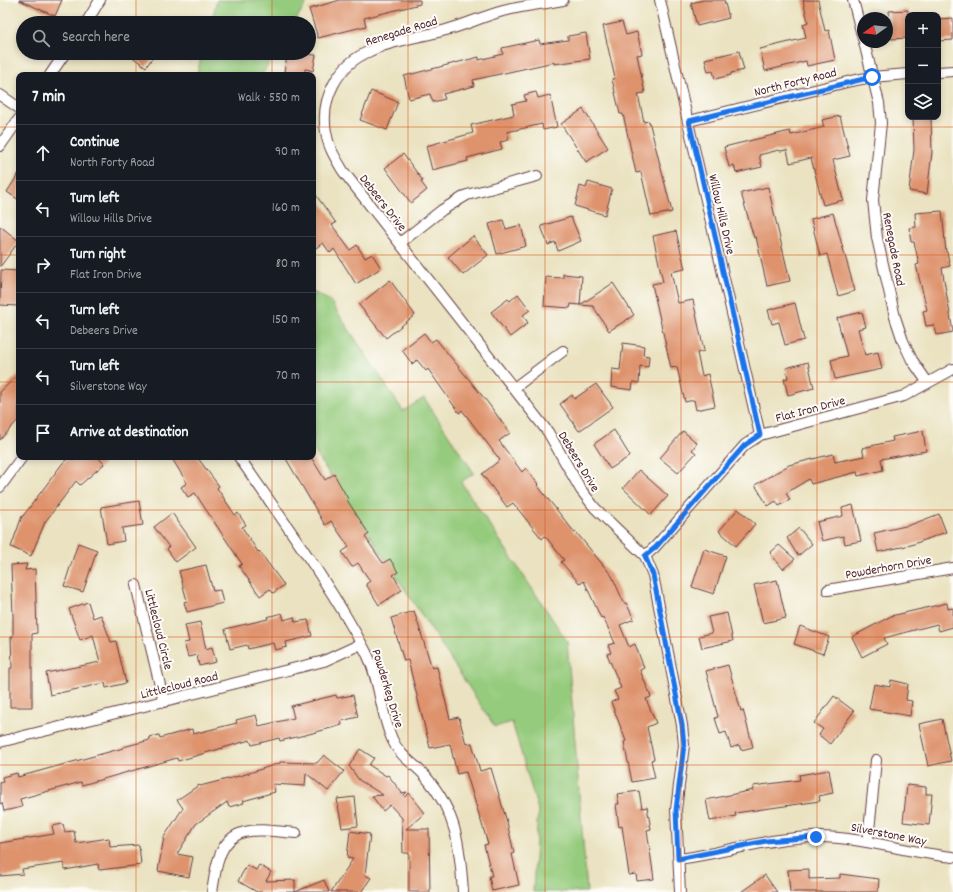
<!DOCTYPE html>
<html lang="en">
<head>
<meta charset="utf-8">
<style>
	body { margin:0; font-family:Dekko,sans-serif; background:#20242c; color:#f1f3f6 }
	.controls { position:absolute; right:12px; top:12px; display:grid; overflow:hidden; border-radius:8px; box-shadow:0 2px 6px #0003 }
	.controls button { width:36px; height:36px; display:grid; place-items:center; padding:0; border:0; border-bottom:1px solid #363941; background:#171b24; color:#f1f3f6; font:20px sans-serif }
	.compass { position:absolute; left:857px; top:12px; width:36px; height:36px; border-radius:50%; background:#171b24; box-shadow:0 2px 6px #0003; rotate:256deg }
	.stop { position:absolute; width:12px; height:12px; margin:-9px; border:3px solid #1a73e8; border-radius:50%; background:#fff }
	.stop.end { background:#1a73e8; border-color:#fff; box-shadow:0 1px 4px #0008 }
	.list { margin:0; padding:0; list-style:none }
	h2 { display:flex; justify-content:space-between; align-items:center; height:52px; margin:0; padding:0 16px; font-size:17px }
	h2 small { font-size:13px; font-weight:400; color:#9ea1a6 }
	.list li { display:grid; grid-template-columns:26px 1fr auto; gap:12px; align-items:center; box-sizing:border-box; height:56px; padding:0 16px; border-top:1px solid #363941 }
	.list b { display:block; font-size:15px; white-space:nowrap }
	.list p { margin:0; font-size:13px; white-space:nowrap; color:#9ea1a6 }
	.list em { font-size:13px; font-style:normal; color:#9ea1a6 }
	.icon { flex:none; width:22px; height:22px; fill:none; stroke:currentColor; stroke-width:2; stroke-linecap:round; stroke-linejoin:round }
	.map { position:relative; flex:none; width:953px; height:892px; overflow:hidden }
	.search { position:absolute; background:#171b24; box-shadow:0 2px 6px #0003; left:16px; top:16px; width:300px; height:44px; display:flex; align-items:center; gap:10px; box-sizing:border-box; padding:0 14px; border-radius:22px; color:#9ea1a6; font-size:15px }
	.panel { position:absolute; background:#171b24; box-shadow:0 2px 6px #0003; left:16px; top:72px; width:300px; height:388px; border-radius:8px }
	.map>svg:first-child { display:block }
	.green { fill:#95cb7d; stroke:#707554 }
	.building { fill:#de936d }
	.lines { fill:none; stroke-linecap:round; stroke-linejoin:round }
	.minor-casing { stroke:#623c41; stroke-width:12 }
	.minor { stroke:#fff; stroke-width:10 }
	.route { stroke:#1a73e8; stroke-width:5 }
	.grid { fill:none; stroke:#d8530f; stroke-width:1; stroke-opacity:0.55 }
	.labels { text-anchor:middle; stroke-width:4; stroke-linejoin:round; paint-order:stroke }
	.street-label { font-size:13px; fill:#4a1f2b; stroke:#fdfcf7 }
</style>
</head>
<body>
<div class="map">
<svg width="953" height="892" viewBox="0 0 953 892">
	<rect width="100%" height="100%" fill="#fdfcf7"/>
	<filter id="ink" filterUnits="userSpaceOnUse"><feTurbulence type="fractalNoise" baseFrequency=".025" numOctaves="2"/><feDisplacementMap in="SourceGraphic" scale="8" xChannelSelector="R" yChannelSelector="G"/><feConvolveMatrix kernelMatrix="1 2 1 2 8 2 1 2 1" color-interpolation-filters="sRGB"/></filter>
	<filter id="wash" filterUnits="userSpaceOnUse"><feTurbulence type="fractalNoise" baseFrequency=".012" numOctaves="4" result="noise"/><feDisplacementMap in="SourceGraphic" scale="16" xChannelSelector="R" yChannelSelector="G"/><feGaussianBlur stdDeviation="0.9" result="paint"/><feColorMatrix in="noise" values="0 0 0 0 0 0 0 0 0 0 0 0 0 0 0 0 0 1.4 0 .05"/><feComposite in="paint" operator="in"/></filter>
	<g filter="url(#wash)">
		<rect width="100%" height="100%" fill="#eae2c0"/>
		<path class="green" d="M217 0H308L294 23H211Z
			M202 53H275L262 75H197Z
			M313 292 330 301 403 411 424 398 474 473 461 482 567 641 587 892H533L538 810 512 722 495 727 313 449Z"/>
		<g id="blocks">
			<path class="building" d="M19 0H62L55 16Z
				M340 0H420V4L364 18 366 26 318 38 309 9Z
				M703 0H724L729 18 697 26 691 3Z
				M803 0H818L825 31 829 30 835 60 807 66 806 61 765 71 760 49 806 38 803 24 808 22Z
				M908 10V38L891 39 889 11Z
				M953 18V40L938 41V19Z
				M622 22 626 35 637 32 642 54 637 55 645 93 638 94 644 122 649 121 672 212 651 216 641 172 636 173 623 114H620L612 79 615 78 603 26Z
				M586 33 590 59 554 64V62L473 80 474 86 443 94 445 99 433 102 430 94 409 99 404 76 479 57V60L503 54 502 48 539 40 540 44 568 40V36Z
				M739 51 744 70 731 73V75L715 79 713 71 708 72 705 59Z
				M127 53H156L146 67Z
				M288 53 316 55 313 71 305 69 304 75H285L286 71H284Z
				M371 91 398 102 387 130 360 120Z
				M536 92 538 98 550 95 557 127 543 130 542 124 507 132 509 140 500 142 502 149 467 158 468 161 432 170 426 146 473 133 471 125 514 115 512 104 526 101 524 95Z
				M583 109 608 148 586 162 561 124Z
				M840 116 850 156 833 160 843 200 823 205 811 158 790 163 787 150 780 151 779 150 759 155 762 167 736 173 734 165 729 167 724 147 790 131 791 135 824 127 822 120Z
				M913 117H931L932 152 927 194 909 191 914 150Z
				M403 154 423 181 421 182 427 190 411 203 385 168Z
				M19 173V200L7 192Z
				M588 182 612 189 605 215 575 206 580 186 586 188Z
				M768 187 790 281 767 286 756 237 754 238 741 193Z
				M313 191 336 223 332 225 350 250 357 245 365 258 372 254 381 268 356 284 334 249 330 253 323 243 313 250Z
				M942 211 946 252H947L950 266 942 268 953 332 937 335 934 325 926 326 923 311 927 310 916 265 919 264 914 242H911L909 228 916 227 915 213Z
				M833 213 855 291 838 296 827 254 820 256 811 219Z
				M571 217 581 241 558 251 555 242 548 245 541 226Z
				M503 220 506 229 521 225 526 246 497 254 489 224Z
				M0 226 19 241 0 267Z
				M676 231 685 269 671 272 678 303 693 300 704 351 697 353 702 376 708 374 715 406 696 410 694 400 685 402 677 367 671 368 652 284 663 282 653 236Z
				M473 236 488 255 463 275 448 257Z
				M1 270 19 271 18 306 0 305Z
				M563 274 582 276 580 305 571 304 570 308 544 306 546 277 563 278Z
				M390 280 415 315 386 338 359 305Z
				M613 283 634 315 609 331 593 306 580 305Z
				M518 294 530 310 523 315 528 323 510 337 491 312 508 299 510 301Z
				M795 303 804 340 785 345 779 322 772 324 768 310Z
				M862 312 866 327 858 329 865 355 878 352 882 369 835 379 831 360 847 356 837 318Z
				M424 333 431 342 436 339 488 403 510 433 499 441 522 472 526 468 538 484 537 485 575 533 576 532 612 576 624 603H626L634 619 620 625 629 647 635 644 644 668 640 670 651 697 646 699 656 723 647 727 654 759 651 760 655 778 632 782 624 742 626 741 611 702 618 699 614 691 621 688 607 654 611 653 608 645 615 643 603 617 601 618 584 581 580 584 561 562 564 560 545 536 542 539 513 503 507 507 482 474 500 460 462 410 459 413 428 369 426 371 417 360 412 364 402 350Z
				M623 343 644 346 643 355 649 356 648 367 640 366 639 383 633 382 632 390 611 387 612 369 620 370Z
				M808 362 814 388 788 395 784 379 788 378 786 368Z
				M19 374V419L0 440V392Z
				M596 384 613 407 579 431 560 404 572 395 574 399Z
				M614 430 630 456 610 469 594 444Z
				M683 431 697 443 692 450 696 453 678 473 660 458Z
				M923 431 926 451 881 459 883 470 858 476 857 472 811 484 809 479 786 493 790 500 779 506 776 501 768 506 755 485 789 465 833 454 835 462 864 456 862 448 893 441 892 437Z
				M69 457H98L104 464 80 485 76 481 45 522 31 556 11 547 22 516H23L62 464Z
				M171 457H197L219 486 217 488 235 515 238 513 246 525 242 527 258 552 259 551 284 585 273 593 270 589 260 596 239 566 242 564 195 493 188 497 181 487 187 483Z
				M285 457H311L325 480 334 474 348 499 347 500 369 534 365 537 383 563 390 559 398 572 393 575 402 590 379 605 366 584 370 581 358 563 352 567 342 552 349 547 331 521 325 525Z
				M639 470 668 496 651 515 623 488Z
				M139 501 143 525 122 528 124 541 107 544 101 507Z
				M853 505 861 541 845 544 843 536 822 541 817 522 843 516 842 508Z
				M738 509 755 524 736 546 719 531Z
				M172 513 196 547 176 562 167 549 169 547 154 527Z
				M939 514 946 532 911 545 878 552 874 533 910 525Z
				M799 528 812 544 798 556 787 538Z
				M78 543 97 550 83 592 64 586Z
				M779 545 795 559 783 569 770 553Z
				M704 549 726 556 714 594 692 587Z
				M27 564 25 570 35 569 36 599 37 633 32 634V707H10V668H12L11 637H13V615L11 565Z
				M206 565 213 591 220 590 223 603 187 612 184 602 187 601 179 571Z
				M777 580 786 618 763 623 754 585Z
				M88 602 93 618 101 615 111 642 116 641 126 683 106 688 105 683 50 695 46 673 100 662 93 635 80 640 69 609Z
				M947 603 948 609 953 608V627L939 631 937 624 884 638 887 644 862 657 852 637 891 616Z
				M414 611 432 668 437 667 450 719 459 717 466 744 472 743 480 771 491 768 507 822 514 853 512 854 519 885 492 891 489 876H492L484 845 488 844 466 772 457 774 450 744 430 748 408 660 404 661 391 618Z
				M282 613 284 620 294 617 295 622 308 620 312 636 286 642 287 647 275 650 273 643 248 649 247 645 230 649 225 629 268 619 267 617Z
				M727 613 733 641 702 648 699 636 712 633 708 617Z
				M200 622 206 649 212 647 216 662 199 666 197 655 188 657 184 643 189 642 185 625Z
				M800 626 829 637 823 654 794 644Z
				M728 665 741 711 743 710 753 747 741 750 739 745 731 748 726 732 720 734 715 718 718 717 706 671Z
				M891 680 908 684 906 700 912 701 910 716 869 709 874 684 890 687Z
				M336 695 337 698 353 695 358 717 341 721 342 725 309 734 280 741 279 738 252 745 250 740 178 761 177 758 82 785 81 782 20 799 22 807 4 811 2 803 0 804V783L3 782 2 777 17 773 18 777 123 748V747L150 740 149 737 159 735 160 738 192 729 193 734 237 723 236 720 256 715 259 726 294 718 291 706Z
				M834 696 854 711 830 744 819 735 823 729 814 723Z
				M942 719 951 761 928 766 919 724Z
				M360 749 374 758 369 765 386 776 388 775 402 793 407 792 404 795 405 797 409 793 425 813 406 829H429L430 892H409V853H403L402 818 390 805 383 811 372 796 383 795 359 780 349 766Z
				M324 755 344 771 328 791 306 773 305 786 273 784 275 792 243 801 244 803 229 807 227 802 196 824 177 854 193 857 189 877 158 871 164 837 183 808 177 800 199 785 200 786 243 775 280 763V762L317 763Z
				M829 770 833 793 819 796 820 801 735 813 736 816 710 821 706 800 753 790V786L800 780 799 775Z
				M907 785 926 787V794H932L929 825 903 822Z
				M639 791 642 808 647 807 651 829 647 830 654 879 637 881 636 874 629 875 622 826 619 827 616 804H619L617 794Z
				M355 797 358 826 342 828 337 799Z
				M63 824 65 832 74 831 76 843 109 838 110 847 139 845 141 865 99 870 98 864 65 870 64 863 22 869 23 874 0 876V843L54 834 52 826Z
				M350 831 370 834 365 875 371 878 361 892H331L353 859 347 858Z
				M247 865 256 870 259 865 271 872 266 881 295 880V892L324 880 329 892H257L238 881Z
				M809 869V879L840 878V874L879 879 878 892H790L788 870Z
				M765 875 777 892H741Z"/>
		</g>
	</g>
	<g filter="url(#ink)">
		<use href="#blocks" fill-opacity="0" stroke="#623c41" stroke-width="1"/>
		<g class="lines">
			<defs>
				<path id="minor" d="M563 0C543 4 523 6 503 11 484 16 465 25 446 30 421 37 393 40 370 51 338 64 320 99 326 132 328 147 336 159 343 171L548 432 581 490 595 508 645 556 653 575 682 725 684 745 676 810 680 892
					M660 0 760 435
					M853 0 863 39
					M86 23 100 0
					M864 42 879 103 881 123 873 200 877 238 895 317 903 341 912 360 928 383
					M938 72 953 71
					M50 75 65 53
					M0 95 19 108
					M689 121 851 81 872 77 908 74
					M0 146 19 119
					M400 243 442 210 467 195 537 176
					M514 388 563 351
					M239 457C283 521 330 584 366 652 380 679 380 712 392 739 399 756 415 764 426 777 457 813 460 847 463 892
					M0 487 22 457
					M645 556 655 547 745 445 760 435 904 396 953 369
					M136 585 164 702
					M828 590 953 568
					M0 742 324 661 361 644
					M868 841 876 760
					M678 859C725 853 769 837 817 837 864 837 907 853 953 857
					M212 892C214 881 215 869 219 858 231 821 265 831 296 833"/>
			</defs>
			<use href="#minor" class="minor-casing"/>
			<use href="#minor" class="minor"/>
		</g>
	</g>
	<g class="lines" filter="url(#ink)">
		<path class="route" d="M816 837 766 841 678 859 676 810 684 745 682 725 653 575 645 556 656 547 745 445 760 435 689 121 872 77"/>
	</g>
	<path class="grid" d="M136 0V23M272 0V23M408 0V892M545 0V892M681 0V892M817 0V892M136 53V75M272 53V75M0 127H19M313 127H953M0 255H19M313 255H953M0 382H19M313 382H953M136 457V892M272 457V892M0 510H953M0 637H953M0 765H953"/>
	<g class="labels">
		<g class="street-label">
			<text transform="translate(401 30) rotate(-17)" y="5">Renegade Road</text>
			<text transform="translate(795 81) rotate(-14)" y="5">North Forty Road</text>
			<text transform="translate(384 202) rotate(52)" y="5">Debeers Drive</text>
			<text transform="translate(723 214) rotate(77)" y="5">Willow Hills Drive</text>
			<text transform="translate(895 249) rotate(79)" y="5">Renegade Road</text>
			<text transform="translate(810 408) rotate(-15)" y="5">Flat Iron Drive</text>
			<text transform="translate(580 461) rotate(59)" y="5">Debeers Drive</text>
			<text transform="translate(888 566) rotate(-10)" y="5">Powderhorn Drive</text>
			<text transform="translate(160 629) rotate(76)" y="5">Littlecloud Circle</text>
			<text transform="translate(179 684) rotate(-14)" y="5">Littlecloud Road</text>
			<text transform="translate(389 688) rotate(73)" y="5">Powderkeg Drive</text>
			<text transform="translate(889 833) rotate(11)" y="5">Silverstone Way</text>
		</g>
	</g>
</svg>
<div class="controls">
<button>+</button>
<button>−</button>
<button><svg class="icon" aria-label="layers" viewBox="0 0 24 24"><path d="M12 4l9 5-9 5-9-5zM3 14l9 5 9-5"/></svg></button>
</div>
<svg class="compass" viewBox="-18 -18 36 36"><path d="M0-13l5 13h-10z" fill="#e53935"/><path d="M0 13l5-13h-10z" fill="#9ea1a6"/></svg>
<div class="stop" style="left:872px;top:77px"></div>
<div class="stop end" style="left:816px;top:837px"></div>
<div class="search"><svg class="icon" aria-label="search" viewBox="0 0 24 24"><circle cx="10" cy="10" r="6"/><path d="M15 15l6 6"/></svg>Search here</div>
<section class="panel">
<h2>7 min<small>Walk · 550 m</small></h2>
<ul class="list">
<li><svg class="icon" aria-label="ahead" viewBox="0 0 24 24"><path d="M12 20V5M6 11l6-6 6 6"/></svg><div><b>Continue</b><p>North Forty Road</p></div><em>90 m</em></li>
<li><svg class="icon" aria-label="left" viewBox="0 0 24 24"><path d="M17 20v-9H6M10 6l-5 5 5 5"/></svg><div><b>Turn left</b><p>Willow Hills Drive</p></div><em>160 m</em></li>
<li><svg class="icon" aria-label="right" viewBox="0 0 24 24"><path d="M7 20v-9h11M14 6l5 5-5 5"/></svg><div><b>Turn right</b><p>Flat Iron Drive</p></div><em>80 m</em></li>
<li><svg class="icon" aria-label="left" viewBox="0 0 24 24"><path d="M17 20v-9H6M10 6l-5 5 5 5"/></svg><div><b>Turn left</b><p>Debeers Drive</p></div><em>150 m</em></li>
<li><svg class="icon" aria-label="left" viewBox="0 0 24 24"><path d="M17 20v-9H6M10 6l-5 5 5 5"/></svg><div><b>Turn left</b><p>Silverstone Way</p></div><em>70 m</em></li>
<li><svg class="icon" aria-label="arrive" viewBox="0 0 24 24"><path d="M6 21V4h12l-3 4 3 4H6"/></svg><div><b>Arrive at destination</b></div></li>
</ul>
</section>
</div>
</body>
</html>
